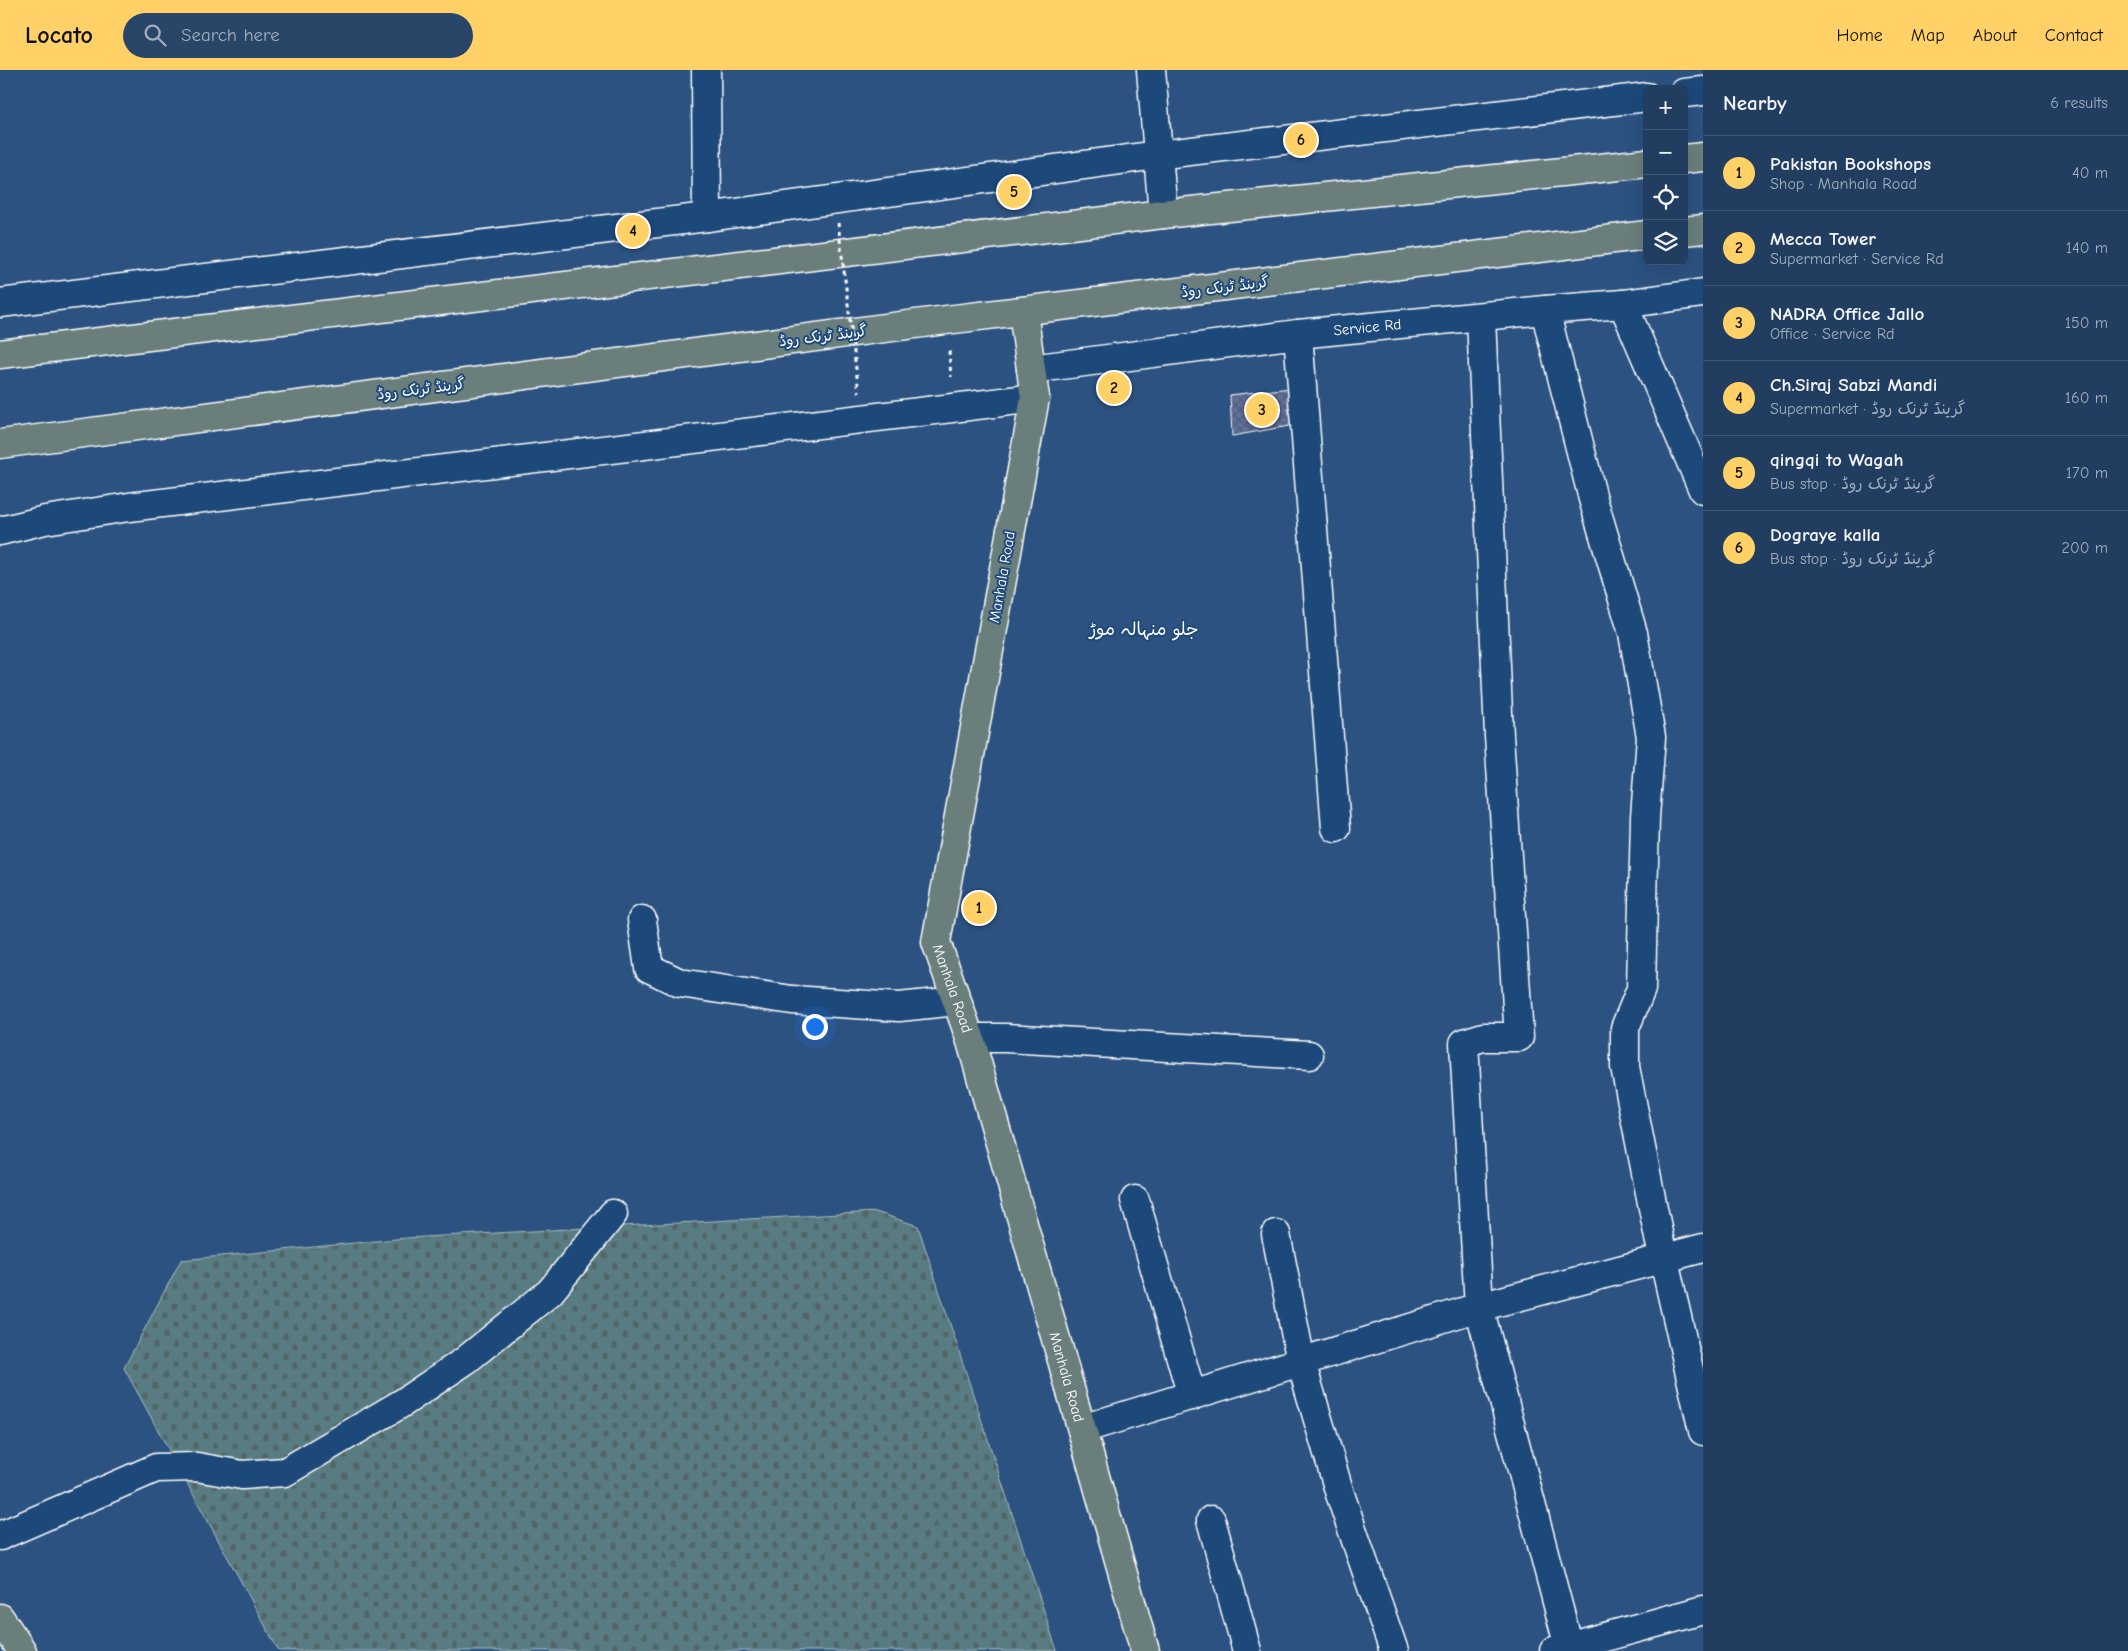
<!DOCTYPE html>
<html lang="en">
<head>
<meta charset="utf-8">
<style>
	body { margin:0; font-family:"Comic Neue","Playpen Sans Arabic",sans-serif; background:#294567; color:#f1f3f6 }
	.controls { position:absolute; right:15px; top:15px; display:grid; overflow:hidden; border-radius:8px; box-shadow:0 5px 20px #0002 }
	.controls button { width:45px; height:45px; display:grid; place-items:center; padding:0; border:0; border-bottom:1px solid #3e5776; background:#213e61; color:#f1f3f6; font:25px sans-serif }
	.you { position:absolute; left:814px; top:956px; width:18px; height:18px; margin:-12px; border:4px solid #fff; border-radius:50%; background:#1a73e8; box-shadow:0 0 0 8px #1a73e833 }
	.badge { display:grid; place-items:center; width:32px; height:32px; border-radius:50%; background:#ffd166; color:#111; font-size:16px; font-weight:700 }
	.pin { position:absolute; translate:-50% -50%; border:2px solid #fff; box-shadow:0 1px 5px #0006 }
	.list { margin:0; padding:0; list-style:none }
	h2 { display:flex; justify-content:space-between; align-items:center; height:65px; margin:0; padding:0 20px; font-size:21px }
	h2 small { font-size:16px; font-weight:400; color:#a2aebd }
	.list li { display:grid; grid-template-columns:32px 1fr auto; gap:15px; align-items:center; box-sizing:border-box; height:75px; padding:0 20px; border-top:1px solid #3e5776 }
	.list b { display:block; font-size:19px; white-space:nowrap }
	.list p { margin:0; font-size:16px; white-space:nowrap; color:#a2aebd }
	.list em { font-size:16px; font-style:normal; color:#a2aebd }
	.icon { flex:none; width:28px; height:28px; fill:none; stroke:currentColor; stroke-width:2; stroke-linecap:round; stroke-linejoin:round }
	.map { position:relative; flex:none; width:1703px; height:1581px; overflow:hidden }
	header { display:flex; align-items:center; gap:30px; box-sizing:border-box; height:70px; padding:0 25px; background:#ffd166; color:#111 }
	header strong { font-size:24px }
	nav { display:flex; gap:28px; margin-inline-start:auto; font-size:18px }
	.search { width:350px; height:45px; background:#294567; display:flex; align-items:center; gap:12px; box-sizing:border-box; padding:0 18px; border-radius:28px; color:#a2aebd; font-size:19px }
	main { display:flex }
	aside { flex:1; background:#213e61 }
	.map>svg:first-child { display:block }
	.cemetery { fill:url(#cemetery-stones); stroke:#acbec0 }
	.building { fill:url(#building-cross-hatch); stroke:#fff }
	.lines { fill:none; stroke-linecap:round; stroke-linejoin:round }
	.minor-casing { stroke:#fff; stroke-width:31 }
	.major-casing { stroke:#fff; stroke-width:31 }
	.highway-casing { stroke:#fff; stroke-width:31 }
	.path { stroke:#fff; stroke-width:3; stroke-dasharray:4 4; stroke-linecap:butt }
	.minor { stroke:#1f4a7a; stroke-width:28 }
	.major { stroke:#6b7f7c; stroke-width:28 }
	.highway { stroke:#6b7f7c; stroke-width:28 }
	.path-bridge { stroke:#fff; stroke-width:3; stroke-dasharray:4 4; stroke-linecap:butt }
	.labels { text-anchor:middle; stroke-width:4; stroke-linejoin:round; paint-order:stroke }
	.street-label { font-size:15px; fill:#fff; stroke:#1f4a7a }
	.quarter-label { font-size:18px; fill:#fff; stroke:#1f4a7a }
</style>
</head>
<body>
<header>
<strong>Locato</strong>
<div class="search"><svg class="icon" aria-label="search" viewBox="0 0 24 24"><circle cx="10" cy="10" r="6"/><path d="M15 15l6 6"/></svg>Search here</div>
<nav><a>Home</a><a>Map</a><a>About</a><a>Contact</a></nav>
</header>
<main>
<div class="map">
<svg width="1703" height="1581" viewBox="0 0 1703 1581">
	<defs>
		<pattern id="cemetery-stones" width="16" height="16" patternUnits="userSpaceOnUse" patternTransform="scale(1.25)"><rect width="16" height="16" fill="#587c81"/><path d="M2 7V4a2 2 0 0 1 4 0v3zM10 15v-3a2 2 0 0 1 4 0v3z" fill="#526466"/></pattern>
		<pattern id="building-cross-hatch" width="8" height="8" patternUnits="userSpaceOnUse" patternTransform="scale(1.25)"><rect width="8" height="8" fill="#60709e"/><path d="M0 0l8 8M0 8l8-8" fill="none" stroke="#555c71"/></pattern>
	</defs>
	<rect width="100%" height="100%" fill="#2c5281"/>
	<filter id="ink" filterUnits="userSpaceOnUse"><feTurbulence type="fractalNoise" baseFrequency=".02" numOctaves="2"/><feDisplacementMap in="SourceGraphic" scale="10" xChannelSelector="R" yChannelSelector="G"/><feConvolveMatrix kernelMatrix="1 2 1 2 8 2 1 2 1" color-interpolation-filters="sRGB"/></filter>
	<g filter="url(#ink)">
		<path class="cemetery" d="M876 1142 918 1156 1057 1581H279L124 1298 181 1190 406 1168Z"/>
		<path class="building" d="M1291 318 1295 355 1232 366 1230 325Z"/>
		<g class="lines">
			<defs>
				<g id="minor">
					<path d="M706 0 707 147"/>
					<path d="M1151 0 1163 144"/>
					<path d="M1684 23 1703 21"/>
					<path d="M0 233 707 147 1157 85 1647 27"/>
					<path d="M1623 234 1703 420"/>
					<path d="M1545 240 1593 429 1633 563 1651 667 1645 747 1641 919 1625 958V997L1659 1168 1703 1361"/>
					<path d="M1481 247 1499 666 1519 967H1483L1464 973 1479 1237 1570 1581"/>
					<path d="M1298 264 1336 758"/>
					<path id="s1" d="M1031 299 1298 264 1545 240 1623 234 1703 223"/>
					<path d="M0 461 45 450 129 437 1035 328"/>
					<path d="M642 850 649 898 680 913 792 930 899 937 957 931"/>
					<path d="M970 968H1005L1309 985"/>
					<path d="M1135 1130 1192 1326"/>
					<path d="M1276 1164 1301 1292 1340 1424 1394 1581"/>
					<path d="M1082 1359 1479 1237 1703 1178"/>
					<path d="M1211 1450 1247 1581"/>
					<path d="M0 1466 156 1398 197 1397 242 1405 285 1402 404 1332 466 1290 550 1222 613 1144"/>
					<path d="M1554 1581 1703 1540"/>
				</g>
				<g id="major">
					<path id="s2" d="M1023 241 1035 328 936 872 970 968 1145 1581"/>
					<path d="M0 1548 22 1581"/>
				</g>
				<path id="highway" d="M1684 89 1703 87
					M1684 161 1703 159
					M0 284 1163 144 1647 93
					M0 374 946 250 1647 165"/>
			</defs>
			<use href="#minor" class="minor-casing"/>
			<use href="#major" class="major-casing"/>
			<use href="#highway" class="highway-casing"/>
			<path class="path" d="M949 281 951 307"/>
			<use href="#minor" class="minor"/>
			<use href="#major" class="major"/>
			<use href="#highway" class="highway"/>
			<path class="path-bridge" d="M838 153 859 323"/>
		</g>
	</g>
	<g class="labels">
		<g class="street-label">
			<text transform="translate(1225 217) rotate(-7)" y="5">گرینڈ ٹرنک روڈ</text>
			<text dy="5" stroke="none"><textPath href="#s1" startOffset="339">Service Rd</textPath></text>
			<text transform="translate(823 266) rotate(-7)" y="5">گرینڈ ٹرنک روڈ</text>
			<text transform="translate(421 319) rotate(-7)" y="5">گرینڈ ٹرنک روڈ</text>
			<text transform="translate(1002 507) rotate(-80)" y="5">Manhala Road</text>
			<text dy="5" stroke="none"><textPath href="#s2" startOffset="690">Manhala Road</textPath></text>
			<text dy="5" stroke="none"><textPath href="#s2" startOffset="1095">Manhala Road</textPath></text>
		</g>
		<g class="quarter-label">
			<text x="1144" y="565">جلو منہالہ موڑ</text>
		</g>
	</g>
</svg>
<div class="controls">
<button>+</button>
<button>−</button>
<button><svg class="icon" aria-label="locate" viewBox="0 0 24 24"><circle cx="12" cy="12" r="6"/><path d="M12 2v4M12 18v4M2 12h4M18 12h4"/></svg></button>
<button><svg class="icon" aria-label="layers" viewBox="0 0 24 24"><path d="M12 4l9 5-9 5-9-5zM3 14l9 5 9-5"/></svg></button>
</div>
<div class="you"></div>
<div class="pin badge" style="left:979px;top:838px">1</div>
<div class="pin badge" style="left:1114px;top:318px">2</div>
<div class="pin badge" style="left:1262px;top:340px">3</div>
<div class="pin badge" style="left:633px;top:161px">4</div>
<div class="pin badge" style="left:1014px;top:122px">5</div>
<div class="pin badge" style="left:1301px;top:70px">6</div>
</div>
<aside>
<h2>Nearby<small>6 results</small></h2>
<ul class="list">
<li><span class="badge">1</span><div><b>Pakistan Bookshops</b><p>Shop · Manhala Road</p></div><em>40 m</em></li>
<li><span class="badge">2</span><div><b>Mecca Tower</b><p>Supermarket · Service Rd</p></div><em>140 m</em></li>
<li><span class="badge">3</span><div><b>NADRA Office Jallo</b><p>Office · Service Rd</p></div><em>150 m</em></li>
<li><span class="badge">4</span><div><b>Ch.Siraj Sabzi Mandi</b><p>Supermarket · گرینڈ ٹرنک روڈ</p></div><em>160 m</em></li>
<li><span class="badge">5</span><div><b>qingqi to Wagah</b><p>Bus stop · گرینڈ ٹرنک روڈ</p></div><em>170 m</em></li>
<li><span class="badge">6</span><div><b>Dograye kalla</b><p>Bus stop · گرینڈ ٹرنک روڈ</p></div><em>200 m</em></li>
</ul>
</aside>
</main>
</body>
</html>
